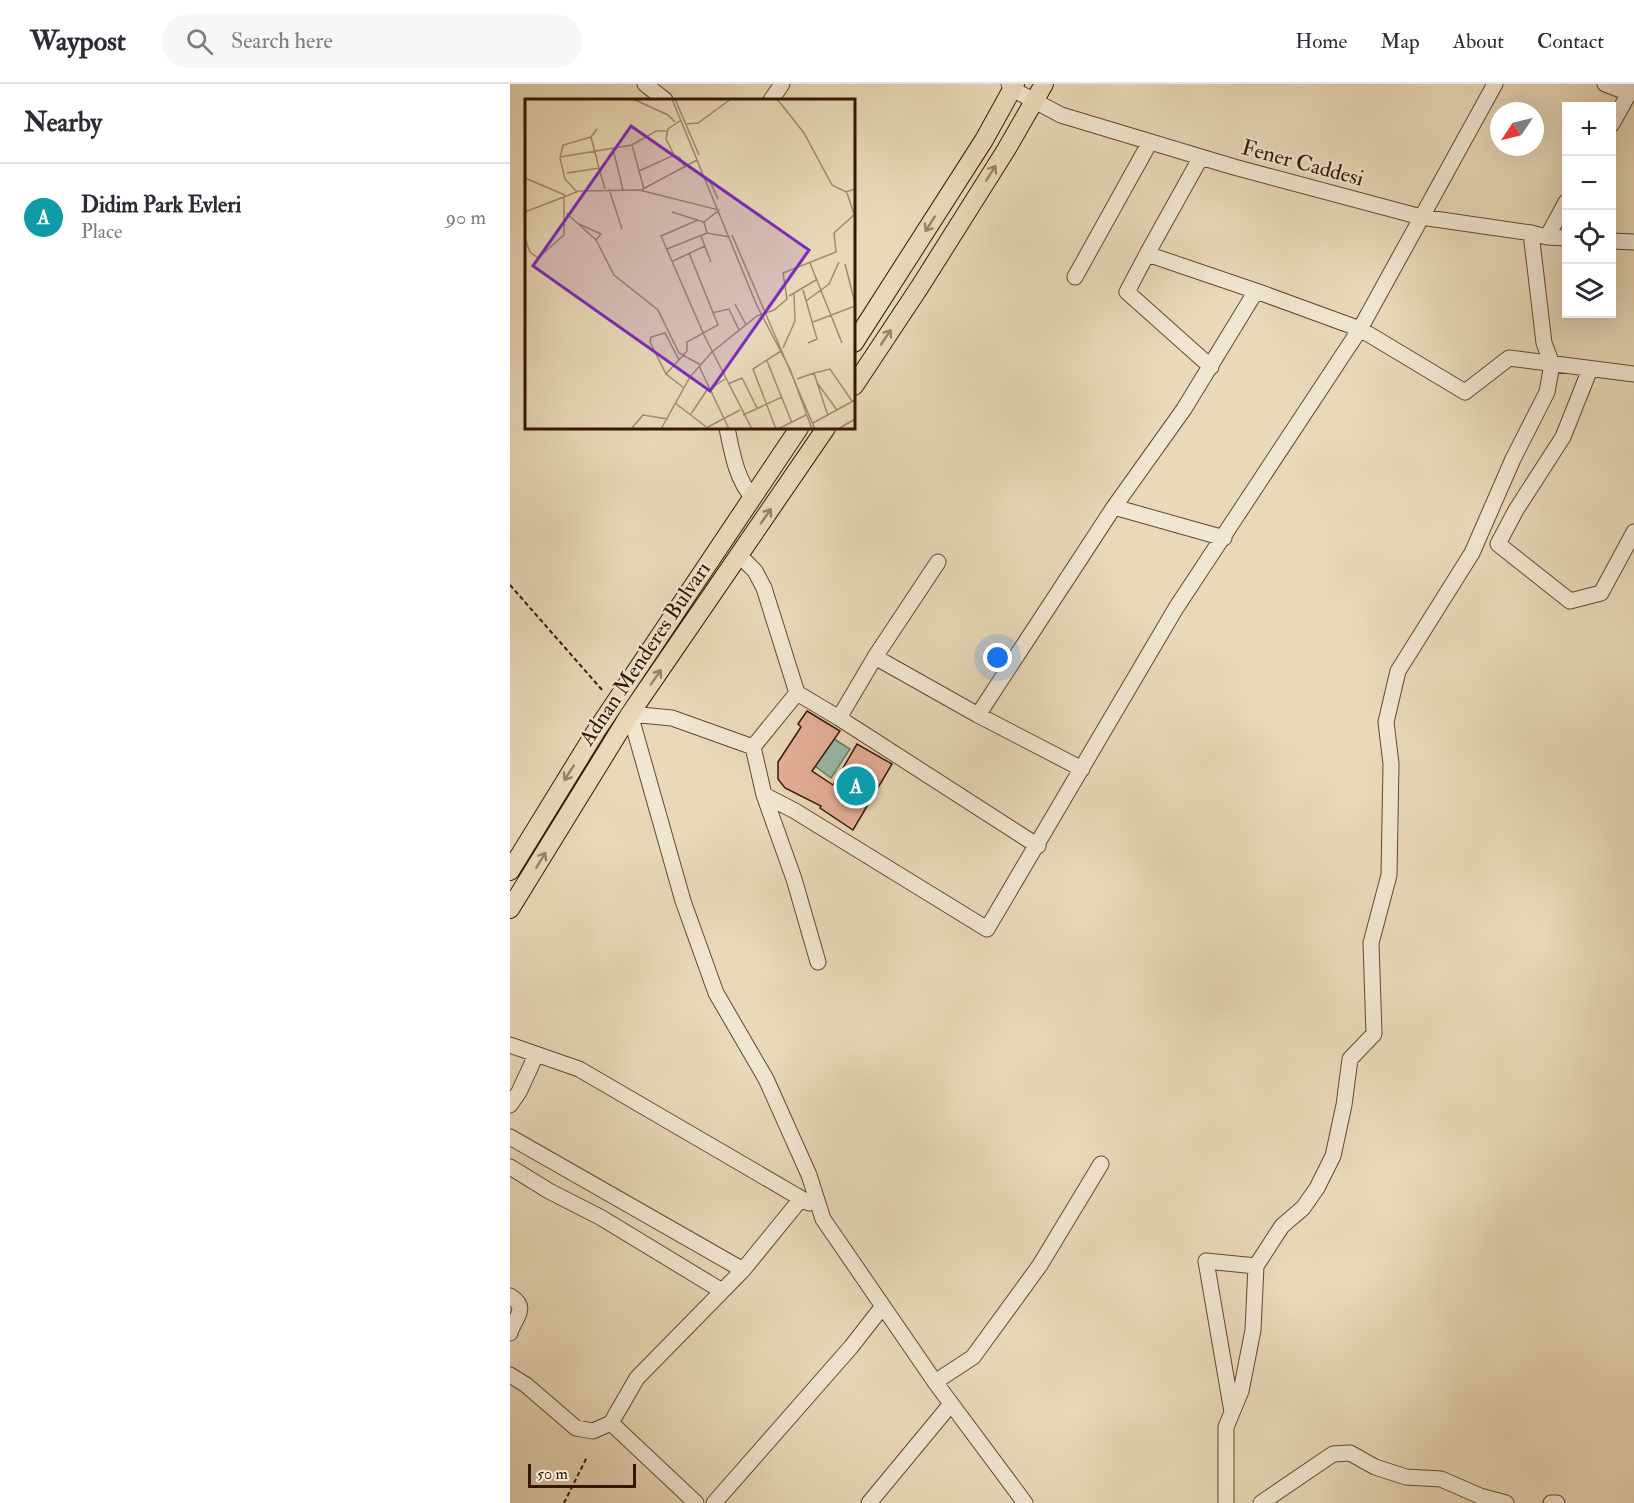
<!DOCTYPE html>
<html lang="en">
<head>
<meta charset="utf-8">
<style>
	body { margin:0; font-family:"IM FELL Double Pica",serif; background:#f7f7f7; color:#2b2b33 }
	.controls { position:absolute; right:18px; top:18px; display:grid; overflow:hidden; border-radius:0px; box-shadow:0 6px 24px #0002 }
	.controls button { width:54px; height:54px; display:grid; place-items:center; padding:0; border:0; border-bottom:2px solid #e1e1e2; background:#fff; color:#2b2b33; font:30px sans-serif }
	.compass { position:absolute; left:980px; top:18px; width:54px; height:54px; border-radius:50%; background:#fff; box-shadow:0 6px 24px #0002; rotate:235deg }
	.scale { position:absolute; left:18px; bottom:15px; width:108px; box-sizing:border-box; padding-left:6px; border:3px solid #351700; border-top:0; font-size:16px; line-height:21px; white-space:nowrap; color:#351700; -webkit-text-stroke:4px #f1e6d1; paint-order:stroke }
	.you { position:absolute; left:488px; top:574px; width:21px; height:21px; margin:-15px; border:4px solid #fff; border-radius:50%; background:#1a73e8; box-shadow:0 0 0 9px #1a73e833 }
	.badge { display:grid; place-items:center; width:39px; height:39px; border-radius:50%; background:#8f2418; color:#fff; font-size:20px; font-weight:700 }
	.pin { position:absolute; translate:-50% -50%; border:3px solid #fff; box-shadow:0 2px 6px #0006 }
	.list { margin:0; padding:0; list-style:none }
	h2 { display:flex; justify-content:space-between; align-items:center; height:78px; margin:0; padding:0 24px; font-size:26px }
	h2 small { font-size:20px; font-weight:400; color:#7c7c81 }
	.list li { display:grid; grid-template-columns:39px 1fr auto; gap:18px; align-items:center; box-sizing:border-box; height:108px; padding:0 24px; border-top:2px solid #e1e1e2 }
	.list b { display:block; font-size:22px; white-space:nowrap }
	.list p { margin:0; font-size:20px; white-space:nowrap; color:#7c7c81 }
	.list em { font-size:20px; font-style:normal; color:#7c7c81 }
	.icon { flex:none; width:33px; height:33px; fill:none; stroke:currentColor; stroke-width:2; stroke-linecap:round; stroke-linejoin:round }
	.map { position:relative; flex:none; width:1124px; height:1419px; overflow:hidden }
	header { display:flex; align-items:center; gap:36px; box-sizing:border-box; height:84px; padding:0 30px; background:#fff; border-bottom:2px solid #e1e1e2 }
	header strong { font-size:28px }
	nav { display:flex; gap:33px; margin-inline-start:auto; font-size:21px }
	.search { width:420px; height:54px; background:#f7f7f7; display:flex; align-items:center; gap:15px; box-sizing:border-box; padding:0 21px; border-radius:33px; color:#7c7c81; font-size:22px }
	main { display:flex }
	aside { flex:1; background:#fff }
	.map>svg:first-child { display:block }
	.water { fill:#98baab; stroke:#707967; stroke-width:1.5 }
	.building { fill:#e4ae97; stroke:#351700; stroke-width:1.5 }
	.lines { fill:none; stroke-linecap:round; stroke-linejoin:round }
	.minor-casing { stroke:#62482e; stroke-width:17 }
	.major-casing { stroke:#351700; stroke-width:20 }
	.path { stroke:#351700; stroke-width:2; stroke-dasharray:4.5 3; stroke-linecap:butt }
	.minor { stroke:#f1e6d1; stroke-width:15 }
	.major { stroke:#e9d9b8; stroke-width:18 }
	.oneway { stroke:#988265 }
	.labels { text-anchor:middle; stroke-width:4.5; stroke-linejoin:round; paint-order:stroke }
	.street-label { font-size:22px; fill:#351700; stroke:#f1e6d1 }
	.inset-road { fill:none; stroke:#a18b6e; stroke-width:1.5 }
	.view { fill:#7b2cbf; fill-opacity:0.15; stroke:#7b2cbf; stroke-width:3 }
	.inset-edge { fill:none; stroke:#351700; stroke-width:3 }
</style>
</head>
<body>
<header>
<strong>Waypost</strong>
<div class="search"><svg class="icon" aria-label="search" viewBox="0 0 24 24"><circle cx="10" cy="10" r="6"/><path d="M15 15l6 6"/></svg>Search here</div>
<nav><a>Home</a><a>Map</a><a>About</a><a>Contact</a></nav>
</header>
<main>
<aside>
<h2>Nearby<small></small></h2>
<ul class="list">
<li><span class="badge" style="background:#0f9aa8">A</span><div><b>Didim Park Evleri</b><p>Place</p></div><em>90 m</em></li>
</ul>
</aside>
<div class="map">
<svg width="1124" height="1419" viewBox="0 0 1124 1419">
	<rect width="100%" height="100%" fill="#e9d9b8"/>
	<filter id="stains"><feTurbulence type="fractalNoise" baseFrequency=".00333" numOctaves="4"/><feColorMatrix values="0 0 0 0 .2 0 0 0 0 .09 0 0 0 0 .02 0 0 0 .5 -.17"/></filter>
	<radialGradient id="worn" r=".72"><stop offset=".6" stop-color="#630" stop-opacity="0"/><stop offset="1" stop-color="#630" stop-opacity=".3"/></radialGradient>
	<path class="water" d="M324 655 340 665 321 694 305 682Z"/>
	<path class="building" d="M297 627 330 647 302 687 323 701 347 660 382 680 343 746 310 724 311 722 275 704 268 695V678L291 643 288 640Z"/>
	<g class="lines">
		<defs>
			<path id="minor" d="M135 0 155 16
				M499 0 502 5 551 31 724 83 911 133 1021 149 1037 153 1056 154
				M1095 0 1119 9
				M261 16 272 0
				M1102 40 1124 0
				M691 73 637 170 617 208 701 283
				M1037 153 1056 118
				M1102 157 1124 158
				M637 170 746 207
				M565 193 640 58
				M1080 285 1053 353 1006 426 988 460 1060 517 1091 509 1124 448
				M217 344C222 368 226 395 243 414
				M604 423 714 454
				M229 471 245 487 254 504 287 609 329 634 528 762
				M365 573 468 631 572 685
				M287 609 243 663 254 711 284 795 308 878
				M468 631 604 423 674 325 746 207 850 245 955 308 999 274 1124 290
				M329 634 365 573 428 478
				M243 663 162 634 120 630 173 817 206 909 256 995 299 1091 313 1135 425 1298 515 1419
				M254 711 285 727 477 845 666 524 850 245 985 0
				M0 961 69 985 299 1119
				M0 1021 9 1008 26 971
				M0 1053 233 1186
				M0 1083 39 1107 90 1133 212 1207
				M0 1212C20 1224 4 1234 0 1249
				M0 1291 16 1301 66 1344 83 1347 101 1339 127 1294 233 1186 290 1116
				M425 1298 463 1273 530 1181 591 1080
				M722 1328 696 1177 746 1182
				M101 1339 186 1419
				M204 1419 341 1263 373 1222
				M359 1419 441 1320
				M716 1419V1343L731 1307 743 1246 746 1182 772 1142 793 1124 807 1104 823 1072 834 1021 840 975 864 950 861 859 879 791 881 680 876 638 888 587 962 469 1003 375 1037 308 1042 280 1034 259 1021 149
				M751 1419 823 1370 840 1369 865 1383 896 1393 931 1395 970 1412 996 1419
				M1041 1419H1047"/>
			<path id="major" d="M344 259 474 56 505 0
				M344 302 411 201 496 66 534 0
				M0 787 86 647 289 344
				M0 825 120 630 316 344"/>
		</defs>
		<use href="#minor" class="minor-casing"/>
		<use href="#major" class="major-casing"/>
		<path class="path" d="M0 501 93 607
			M54 1419 77 1373"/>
		<use href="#minor" class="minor"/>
		<use href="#major" class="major"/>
	</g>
	<defs><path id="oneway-shaft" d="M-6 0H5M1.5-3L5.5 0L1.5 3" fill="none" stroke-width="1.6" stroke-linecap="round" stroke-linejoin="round" transform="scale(1.5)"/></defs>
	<g class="oneway">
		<use href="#oneway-shaft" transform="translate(481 89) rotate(-58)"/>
		<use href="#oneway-shaft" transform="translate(420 140) rotate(123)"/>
		<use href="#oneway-shaft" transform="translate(376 253) rotate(-56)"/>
		<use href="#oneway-shaft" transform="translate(256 432) rotate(-55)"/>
		<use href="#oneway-shaft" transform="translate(146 593) rotate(-55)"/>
		<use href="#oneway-shaft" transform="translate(59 689) rotate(123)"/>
		<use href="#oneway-shaft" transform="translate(31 776) rotate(-59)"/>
	</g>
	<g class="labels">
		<g class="street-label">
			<text transform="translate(793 78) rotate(15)" y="8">Fener Caddesi</text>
			<text transform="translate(134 569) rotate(-56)" y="8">Adnan Menderes Bulvarı</text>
		</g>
	</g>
	<g transform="translate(15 15)">
		<rect width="330" height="330" fill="#e9d9b8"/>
		<path class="inset-road" d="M108 0 143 16 150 23M147 0 232 207 265 270 287 330M150 0 174 56M252 0 279 34 307 86 321 93 330 90M161 25 173 24 206 0M72 30 66 38 74 69M107 46 119 90M88 50 98 91M149 56 141 40 143 30 156 21M35 58 107 46 131 32H142M114 72 149 56 155 59 160 69M42 74 74 69 80 90M0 79 40 96M184 80 193 100M84 90 97 130M116 91 172 61M52 93 40 80 35 59 38 46 66 38M322 94 329 115M0 113 54 92 114 91 194 111 179 123M147 113 179 123 182 134M41 114 71 141 89 176 133 211 154 254 176 266M173 121 136 137 179 236 227 330M54 125 76 135 71 141M207 136 290 330M176 137 186 163M0 140 5 153 13 159 39 136V98M142 150 182 134 205 138M148 162 180 147M285 164 317 244M320 165 330 204M278 191 292 240 283 244M264 197 291 181M281 202 304 185 314 163M210 205 221 226M187 214 204 210 214 231M288 223 330 207M258 249 270 222 269 195M154 261 140 234 126 238 125 243 141 275 159 289M242 262 267 324M174 267 204 330M141 275 162 252V243L193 226 164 154M272 280 289 274M203 285 217 279 232 309M293 285 312 311M185 290 200 280M150 304 184 330M166 315 184 288M218 316 257 298M303 317 289 274 305 270 327 302M288 324 330 301M183 328 215 311M106 330 118 316 143 320M136 330 165 278 187 253 232 217 249 211 262 200 258 174 311 153 309 134 330 115M251 330 228 270 256 252M253 330 281 316M313 330 330 320"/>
		<path class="view" d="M106 27 284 151 185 292 8 167Z"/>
		<rect width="330" height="330" class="inset-edge"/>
	</g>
	<rect width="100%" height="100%" filter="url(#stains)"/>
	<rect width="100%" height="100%" fill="url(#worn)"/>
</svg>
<div class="controls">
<button>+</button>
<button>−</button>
<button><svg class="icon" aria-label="locate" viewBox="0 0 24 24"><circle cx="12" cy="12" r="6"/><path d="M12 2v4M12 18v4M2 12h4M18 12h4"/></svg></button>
<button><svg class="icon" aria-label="layers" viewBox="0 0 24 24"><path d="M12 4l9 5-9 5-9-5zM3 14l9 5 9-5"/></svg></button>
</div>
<svg class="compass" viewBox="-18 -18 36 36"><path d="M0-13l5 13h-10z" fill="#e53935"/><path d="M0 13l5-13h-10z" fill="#7c7c81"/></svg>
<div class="scale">50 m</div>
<div class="you"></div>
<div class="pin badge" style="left:346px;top:702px;background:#0f9aa8">A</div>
</div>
</main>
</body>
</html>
